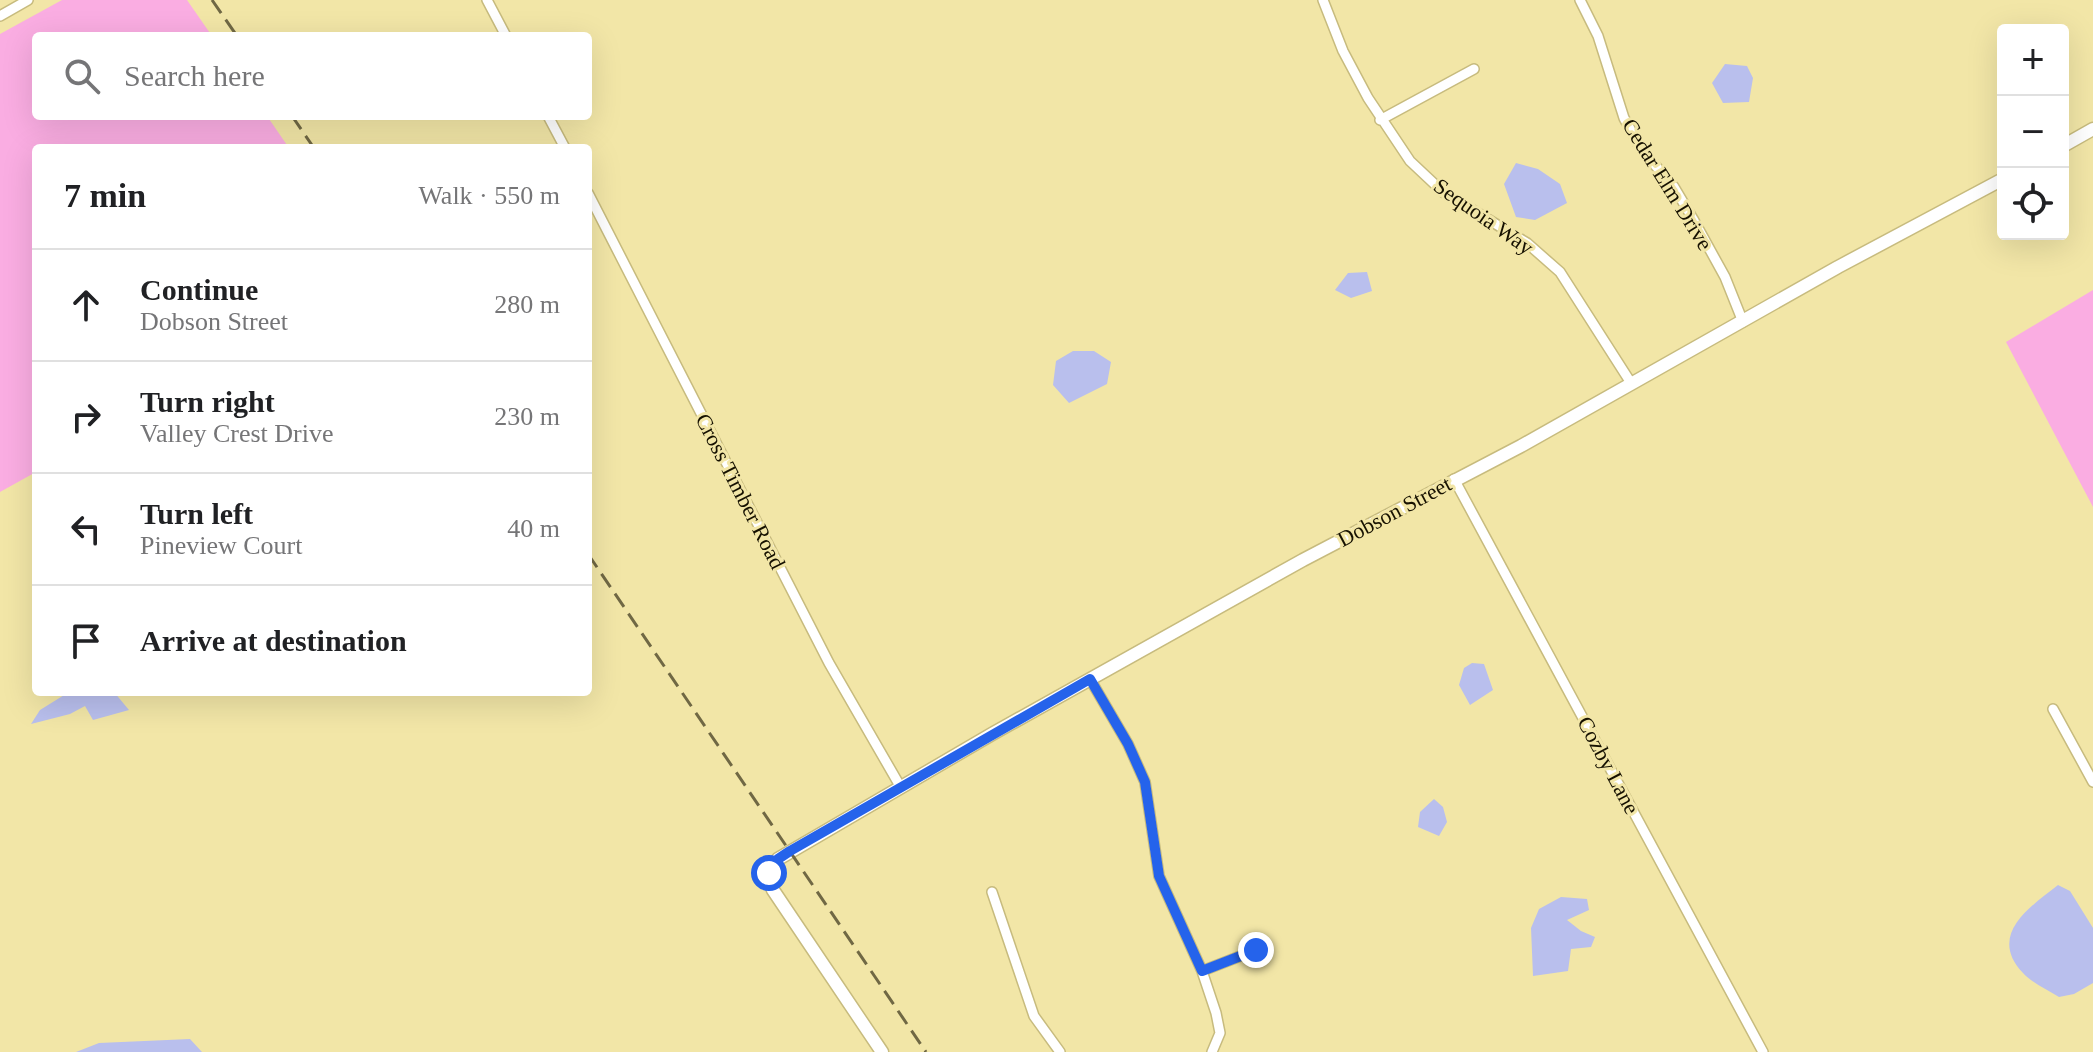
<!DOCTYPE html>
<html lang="en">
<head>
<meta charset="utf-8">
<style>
	body { margin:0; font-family:Georgia,serif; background:#f2f2f2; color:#202124 }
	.controls { position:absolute; right:24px; top:24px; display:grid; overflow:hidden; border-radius:8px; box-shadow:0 8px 32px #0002 }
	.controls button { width:72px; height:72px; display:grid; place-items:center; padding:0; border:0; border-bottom:2px solid #e0e0e0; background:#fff; color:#202124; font:40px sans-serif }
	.stop { position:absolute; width:24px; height:24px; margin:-18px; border:6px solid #2563eb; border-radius:50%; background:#fff }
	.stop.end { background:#2563eb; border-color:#fff; box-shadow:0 2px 8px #0008 }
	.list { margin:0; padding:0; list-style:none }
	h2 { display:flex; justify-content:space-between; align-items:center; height:104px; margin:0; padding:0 32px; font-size:34px }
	h2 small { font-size:26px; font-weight:400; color:#757577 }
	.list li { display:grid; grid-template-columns:52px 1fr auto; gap:24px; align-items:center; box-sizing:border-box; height:112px; padding:0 32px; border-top:2px solid #e0e0e0 }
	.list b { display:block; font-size:30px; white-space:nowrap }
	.list p { margin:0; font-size:26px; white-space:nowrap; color:#757577 }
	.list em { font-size:26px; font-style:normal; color:#757577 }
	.icon { flex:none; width:44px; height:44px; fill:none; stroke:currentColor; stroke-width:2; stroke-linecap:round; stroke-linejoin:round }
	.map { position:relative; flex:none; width:2093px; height:1052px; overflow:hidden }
	.search { position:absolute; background:#fff; box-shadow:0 8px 32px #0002; left:32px; top:32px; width:560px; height:88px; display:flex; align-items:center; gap:20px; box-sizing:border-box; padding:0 28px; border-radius:8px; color:#757577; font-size:30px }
	.panel { position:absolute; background:#fff; box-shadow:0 8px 32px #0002; left:32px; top:144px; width:560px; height:552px; border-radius:8px }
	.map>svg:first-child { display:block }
	.green { fill:#faade2 }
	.water { fill:#b9bfed }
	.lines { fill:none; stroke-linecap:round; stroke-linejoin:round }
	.street-casing { stroke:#c7bb7e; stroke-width:12 }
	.secondary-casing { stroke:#c7bb7e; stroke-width:15 }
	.street { stroke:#fff; stroke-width:9 }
	.secondary { stroke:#fff; stroke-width:12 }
	.rail { stroke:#706844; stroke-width:3; stroke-dasharray:16 8; stroke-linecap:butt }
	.route { stroke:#2563eb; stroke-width:10 }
	.labels { text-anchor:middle; stroke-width:6; stroke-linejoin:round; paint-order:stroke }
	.street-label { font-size:22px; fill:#161100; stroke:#f2e6a7 }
</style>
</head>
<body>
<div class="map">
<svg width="2093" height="1052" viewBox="0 0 2093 1052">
	<rect width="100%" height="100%" fill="#f2e6a7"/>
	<path class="green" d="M62 0H187L212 36H36V116H267L289 148H36V472L0 492V34Z
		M2093 290V507L2006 342Z"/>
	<path class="water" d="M1725 64 1747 66 1753 78 1749 102 1723 103 1712 83Z
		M1516 163 1538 169 1560 184 1567 203 1535 220 1516 217 1504 184Z
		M1367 272 1372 291 1351 298 1335 290 1348 273Z
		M1073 351H1094L1111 362 1107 384 1069 403 1053 385 1056 361Z
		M1472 663 1484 664 1493 690 1470 705 1459 685 1464 668Z
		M69 692H114L129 710 93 720 85 706 70 714 31 724 40 710Z
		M1434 799 1443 807 1447 822 1439 836 1418 827 1420 812Z
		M2058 885 2070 891 2093 928V983L2074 994 2059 997C2048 990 2032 983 2023 973 1987 935 2030 907 2058 885Z
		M1561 897 1587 899 1589 910 1567 920 1581 931 1595 937 1591 947 1571 949 1568 971 1533 976 1531 928 1539 909Z
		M190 1039 202 1052H76L99 1043Z"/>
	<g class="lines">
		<defs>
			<path id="street" d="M487 0 506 36
				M1323 0 1343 51 1368 98 1410 161 1443 192 1527 243 1560 272 1631 383
				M1580 0 1598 36 1624 118 1641 149 1674 187 1693 219 1725 277 1743 322
				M0 16 28 0
				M548 116 565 148
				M1380 120 1474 69
				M588 193 829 663 900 786
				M1454 479 1763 1052
				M1090 679 1128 744 1145 782 1159 876 1202 971 1216 1013 1220 1033 1212 1052
				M2053 709 2093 782
				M992 892 1034 1016 1060 1052
				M1202 971 1256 950"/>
			<path id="secondary" d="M2063 146 2093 129
				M882 1052 773 890C768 876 767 870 778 859L992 734 1303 560 1521 446 1838 267 2003 179"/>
		</defs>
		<use href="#street" class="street-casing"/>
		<use href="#secondary" class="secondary-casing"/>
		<use href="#street" class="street"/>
		<use href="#secondary" class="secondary"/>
		<path class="rail" d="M212 0 237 36
			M292 116 314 148
			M588 554 926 1052"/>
	</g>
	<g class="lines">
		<path class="route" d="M769 873 778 859 790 851 1090 679 1128 744 1145 782 1159 876 1202 971 1256 950"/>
	</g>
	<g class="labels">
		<g class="street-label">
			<text transform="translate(1668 184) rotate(58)" y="8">Cedar Elm Drive</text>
			<text transform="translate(1484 216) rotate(35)" y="8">Sequoia Way</text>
			<text transform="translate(741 491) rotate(63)" y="8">Cross Timber Road</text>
			<text transform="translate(1394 511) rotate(-28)" y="8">Dobson Street</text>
			<text transform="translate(1609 765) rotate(62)" y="8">Cozby Lane</text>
		</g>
	</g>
</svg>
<div class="controls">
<button>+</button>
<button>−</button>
<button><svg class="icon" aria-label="locate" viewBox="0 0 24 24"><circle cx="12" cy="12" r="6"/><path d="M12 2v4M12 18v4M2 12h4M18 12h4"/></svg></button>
</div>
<div class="stop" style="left:769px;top:873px"></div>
<div class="stop end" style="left:1256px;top:950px"></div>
<div class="search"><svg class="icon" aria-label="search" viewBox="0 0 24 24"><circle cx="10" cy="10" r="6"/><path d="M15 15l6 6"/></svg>Search here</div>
<section class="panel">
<h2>7 min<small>Walk · 550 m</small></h2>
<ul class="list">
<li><svg class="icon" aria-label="ahead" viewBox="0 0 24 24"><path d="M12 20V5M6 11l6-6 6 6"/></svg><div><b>Continue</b><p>Dobson Street</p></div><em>280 m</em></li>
<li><svg class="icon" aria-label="right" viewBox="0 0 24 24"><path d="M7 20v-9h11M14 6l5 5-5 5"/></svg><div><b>Turn right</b><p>Valley Crest Drive</p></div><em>230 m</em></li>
<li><svg class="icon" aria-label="left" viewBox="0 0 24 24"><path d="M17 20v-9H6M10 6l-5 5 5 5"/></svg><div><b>Turn left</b><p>Pineview Court</p></div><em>40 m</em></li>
<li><svg class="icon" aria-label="arrive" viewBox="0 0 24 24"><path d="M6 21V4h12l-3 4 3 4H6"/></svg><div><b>Arrive at destination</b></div></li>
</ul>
</section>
</div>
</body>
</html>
